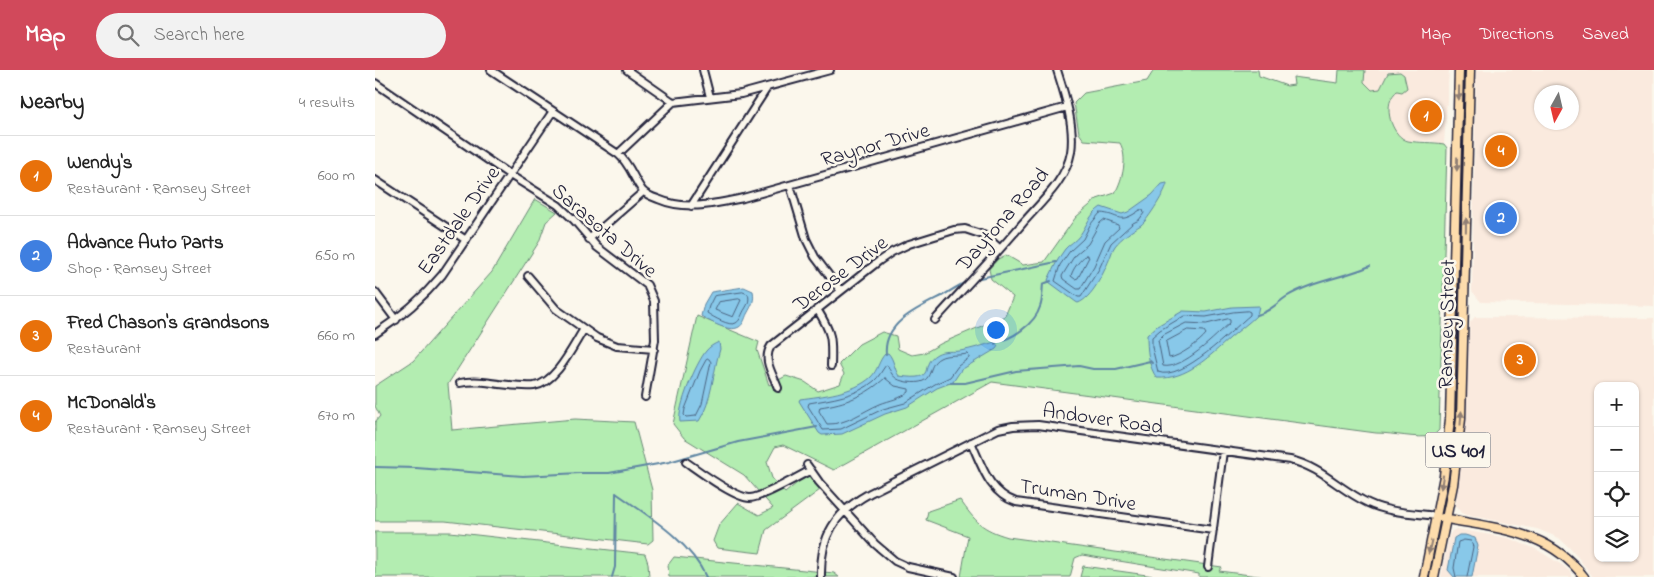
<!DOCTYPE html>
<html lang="en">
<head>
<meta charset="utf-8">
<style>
	body { margin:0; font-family:"Indie Flower",sans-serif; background:#f2f2f2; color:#222 }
	.controls { position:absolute; right:15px; bottom:15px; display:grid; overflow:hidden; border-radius:10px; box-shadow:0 1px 4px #0004 }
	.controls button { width:45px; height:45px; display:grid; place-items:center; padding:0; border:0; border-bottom:1px solid #e0e0e0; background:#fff; color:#222; font:25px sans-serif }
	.compass { position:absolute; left:1159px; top:15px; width:45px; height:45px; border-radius:50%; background:#fff; box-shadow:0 1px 4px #0004; rotate:188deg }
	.you { position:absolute; left:620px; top:259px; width:18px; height:18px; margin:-12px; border:4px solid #fff; border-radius:50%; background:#1a73e8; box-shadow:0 0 0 8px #1a73e833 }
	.badge { display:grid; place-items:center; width:32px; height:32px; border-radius:50%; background:#d1495b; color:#fff; font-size:16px; font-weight:700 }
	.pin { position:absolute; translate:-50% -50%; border:2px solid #fff; box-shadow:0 1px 5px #0006 }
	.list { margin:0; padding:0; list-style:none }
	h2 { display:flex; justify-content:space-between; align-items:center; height:65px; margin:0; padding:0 20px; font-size:21px }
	h2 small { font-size:16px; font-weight:400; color:#767676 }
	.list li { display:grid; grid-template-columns:32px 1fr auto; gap:15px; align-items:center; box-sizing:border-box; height:80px; padding:0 20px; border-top:1px solid #e0e0e0 }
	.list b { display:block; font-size:19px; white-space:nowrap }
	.list p { margin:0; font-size:16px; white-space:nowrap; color:#767676 }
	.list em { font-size:16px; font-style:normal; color:#767676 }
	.icon { flex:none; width:28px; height:28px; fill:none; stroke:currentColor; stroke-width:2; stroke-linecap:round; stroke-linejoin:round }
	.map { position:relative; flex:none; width:1279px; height:507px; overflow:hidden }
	header { display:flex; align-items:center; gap:30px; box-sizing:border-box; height:70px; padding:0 25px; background:#d1495b; color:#fff }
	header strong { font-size:24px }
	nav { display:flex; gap:28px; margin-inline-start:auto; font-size:18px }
	.search { width:350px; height:45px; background:#f2f2f2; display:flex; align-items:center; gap:12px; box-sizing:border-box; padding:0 18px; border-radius:28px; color:#767676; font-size:19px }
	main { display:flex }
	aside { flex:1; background:#fff }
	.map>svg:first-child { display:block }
	.built { fill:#faeade; fill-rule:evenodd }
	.green { fill:#b3edb1; stroke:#6a8876 }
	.water { fill:#88c8e9; stroke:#5f86a3 }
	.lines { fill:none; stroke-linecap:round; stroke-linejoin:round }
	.shore { stroke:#4b6481; stroke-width:1 }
	.stream { stroke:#5f86a3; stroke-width:2 }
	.minor-casing { stroke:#22223b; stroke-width:10 }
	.major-casing { stroke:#22223b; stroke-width:11 }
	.minor { stroke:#fbf7ec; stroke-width:6 }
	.major { stroke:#fddcac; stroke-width:8 }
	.oneway { fill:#907f74 }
	.labels { text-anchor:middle; stroke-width:5; stroke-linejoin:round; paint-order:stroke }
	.shield { fill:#fbf7ec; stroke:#636270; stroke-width:1 }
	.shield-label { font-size:20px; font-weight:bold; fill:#22223b }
	.street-label { font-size:21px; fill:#22223b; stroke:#fbf7ec }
</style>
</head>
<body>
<header>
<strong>Map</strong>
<div class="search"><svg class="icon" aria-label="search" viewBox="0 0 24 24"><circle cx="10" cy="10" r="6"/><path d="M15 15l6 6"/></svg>Search here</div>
<nav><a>Map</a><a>Directions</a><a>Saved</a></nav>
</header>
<main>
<aside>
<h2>Nearby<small>4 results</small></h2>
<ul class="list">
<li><span class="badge" style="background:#e8710a">1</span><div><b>Wendy's</b><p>Restaurant · Ramsey Street</p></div><em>600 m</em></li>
<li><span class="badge" style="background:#3f7fe0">2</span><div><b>Advance Auto Parts</b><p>Shop · Ramsey Street</p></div><em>650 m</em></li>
<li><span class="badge" style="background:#e8710a">3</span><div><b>Fred Chason's Grandsons</b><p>Restaurant</p></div><em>660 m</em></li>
<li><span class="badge" style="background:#e8710a">4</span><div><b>McDonald's</b><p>Restaurant · Ramsey Street</p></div><em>670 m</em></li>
</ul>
</aside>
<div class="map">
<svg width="1279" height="507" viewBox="0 0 1279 507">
	<rect width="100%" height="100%" fill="#fbf7ec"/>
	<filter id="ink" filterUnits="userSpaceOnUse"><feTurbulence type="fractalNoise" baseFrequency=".02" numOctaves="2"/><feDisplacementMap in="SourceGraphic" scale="10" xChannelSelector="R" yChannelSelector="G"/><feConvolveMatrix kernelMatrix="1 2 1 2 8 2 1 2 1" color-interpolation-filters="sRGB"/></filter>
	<g filter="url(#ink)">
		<path class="built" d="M990 0H1074L1069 74 1056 71H1033L1022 65 1014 45 1016 28 1022 21 1029 5 1025 2 1013 3 1005 19 997 20 989 12Z
			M1101 0H1279V236L1106 232 1097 221ZM1166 22H1196V52H1166Z
			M1100 247 1279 248V507H1218L1198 481 1184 468 1162 459 1088 444 1081 435 1095 252ZM1223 316H1260V488H1223Z
			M1081 459 1133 468 1161 479 1187 495 1197 503V507H1066L1074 466 1077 461Z"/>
		<path class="green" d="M779 0H883L884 6 912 16 919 15 918 7 963 13 964 0H990L989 12 997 20 1005 19 1013 3 1025 2 1029 5 1032 18 1027 22 1022 21C1020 23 1018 25 1017 27 1009 41 1018 67 1033 71 1043 73 1058 72 1069 74L1072 78 1064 360 1058 366C1040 369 1020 363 1001 363L617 312 459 400 408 375 400 377 392 392 397 408 410 423 422 413 434 406 445 420 391 460 385 483 342 478 338 471 344 455 363 433 384 445 398 438 369 405 309 368 298 354 322 246 384 272 382 280 394 315 411 306 430 312 443 321 465 314 469 304 464 294 484 274 507 262 521 266 523 279 537 285 549 283 567 273 630 246 638 227 616 209 614 199 623 189 631 185 648 195 669 192 701 147 722 129 740 123C748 108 753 88 745 73L709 70 704 63 699 33 709 23 772 11Z
			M160 129 182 142 171 152 164 172 73 314 77 360 200 349 259 352 277 420 278 470 273 474 70 451H0V352L5 346 0 336V316L38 291 117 202Z
			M585 430C601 452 606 459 633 467L847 497 844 501 891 507H824V504L707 485 700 488 695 507H586L593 466 551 450 553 441Z
			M0 462H75L270 484 273 493 274 507H0Z
			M299 487 459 503 464 507H294L293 495Z
			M708 496 786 507H705Z"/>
		<path class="water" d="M792 113C792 119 773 150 766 155 758 160 746 168 740 176 737 180 736 186 734 190 728 204 717 228 703 233L701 232 674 212 673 210C678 199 683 188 690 179 694 174 701 171 705 165 712 155 715 144 726 137L747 144 753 142 777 125 787 114Z
			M369 217 378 221C380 230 377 235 372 244 370 248 369 254 364 257 354 263 334 251 326 246L329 234 336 222Z
			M884 236 882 245C874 253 864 260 855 268 835 286 811 310 782 308 773 297 772 278 772 265L782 256 808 241 831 242 857 237Z
			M344 272 345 279C338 301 337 332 324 351L305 352C302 338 321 293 331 281 334 277 339 274 344 272Z
			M620 272 623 276 621 279 586 300 578 312 562 318 532 337 510 344 467 364 447 365 444 363 424 331 425 329C447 326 479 323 496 307 503 300 504 290 510 284L513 283C519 289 519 299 524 306 565 312 542 295 562 284 569 280 578 282 585 281 597 279 609 275 620 272Z
			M1084 465H1090L1100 468 1103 476 1097 507H1079L1073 500 1079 468Z"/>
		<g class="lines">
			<path class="shore" d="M765 140H768L769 143 764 150 758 153 736 173 724 199 706 227H703L680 211 685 195 695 181 708 169 715 155 725 143C745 144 743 156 765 140Z
				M729 150 743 155 744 158 730 171 719 196 705 219H702L688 209 687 206 700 185 713 174 724 154Z
				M711 185 714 187 703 208 700 209 696 206C698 198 705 190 711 185Z
				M368 222 373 224C375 230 373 234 370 239 367 243 366 250 361 253 355 257 338 247 332 243L334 236 339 226Z
				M364 229 366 230 358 247 340 240 344 232Z
				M873 241 875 242V245C857 260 807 312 783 302L777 277V267L785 260 809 246 831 247 858 242Z
				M853 249 855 250V253C841 265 808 300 788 296L783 270 788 265 811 253 831 254Z
				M813 260 829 261 831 264C825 272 804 287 794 288L791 272Z
				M592 284 594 286V288L583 296 575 307 560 314 530 333 508 339 466 359 448 360 433 336 434 333C456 329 482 326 499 311 504 307 507 300 511 295L513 296C517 306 520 310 532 312 563 316 549 296 565 288 572 284 584 286 592 284Z
				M334 289 336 292 327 334 321 346 311 347 309 345 310 339 325 301 331 290Z
				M510 308 520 316 534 319V322C525 329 515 330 505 334 488 341 471 355 452 354L444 341 445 337C471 333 490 326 510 308Z
				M1081 507 1079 498 1083 472 1089 470 1096 471 1098 477 1092 507"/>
			<path class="stream" d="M600 209 681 192
				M881 245C893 243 902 233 911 227 937 211 968 208 995 196
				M620 274V272C636 270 660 254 665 237 668 230 667 221 668 214L676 211
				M511 284C508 253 543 238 567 226 575 221 583 216 591 212
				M573 313H590L641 301 704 296 718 299H741L775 291 777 293
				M0 397 41 398 148 406 205 403H234L294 392 363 372 442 357
				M241 423C273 446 314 470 331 507
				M237 507 240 497 241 423"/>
			<defs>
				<path id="minor" d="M116 0 243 84C255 94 258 108 267 120 271 125 277 127 283 129 311 141 339 134 368 128L692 37
					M252 0 298 32 366 24 455 0
					M328 0 335 27
					M0 13 135 105 183 135 199 150 222 177 272 215 279 231 280 270 270 327
					M243 84 298 32
					M0 110 91 170
					M415 115 431 169 440 187 465 220
					M316 136 392 18
					M214 169 268 122
					M153 206 181 239 222 268 242 276 279 279
					M0 222 21 250
					M442 239C457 263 457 268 456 296
					M560 250C589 218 619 187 647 154 665 133 691 111 696 82 700 56 690 25 682 0
					M0 264C26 247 47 229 67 205L178 41
					M85 313C98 310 111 312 124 314 135 315 147 317 159 316 181 313 198 276 209 259
					M403 318C398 304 387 290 396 276L504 191 517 182 534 174 579 160 590 159 611 166 625 179
					M596 372C607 396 614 423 641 432L838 460
					M311 392C324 401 360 428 375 428 389 427 422 407 436 400
					M432 395 444 412 500 474 520 491 533 497 579 507
					M833 497 848 381
					M446 507C445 466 460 442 495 423L623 359 638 356 663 355 915 390C946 397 965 420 993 433 1014 443 1039 443 1062 446"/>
				<path id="major" d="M1068 448C1122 459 1174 460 1209 507
					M1049 507 1069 406 1075 349 1084 0
					M1059 507 1078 415 1086 349 1095 0"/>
			</defs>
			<use href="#minor" class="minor-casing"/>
			<use href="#major" class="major-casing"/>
			<use href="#minor" class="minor"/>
			<use href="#major" class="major"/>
		</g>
		<defs><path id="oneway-solid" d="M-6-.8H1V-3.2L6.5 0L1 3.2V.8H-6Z" transform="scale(1.25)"/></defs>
		<g class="oneway">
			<use href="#oneway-solid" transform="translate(1084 23) rotate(91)"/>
			<use href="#oneway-solid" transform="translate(1082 94) rotate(91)"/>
			<use href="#oneway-solid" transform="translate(1091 155) rotate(-89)"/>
			<use href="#oneway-solid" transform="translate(1086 348) rotate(-86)"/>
			<use href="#oneway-solid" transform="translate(1067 412) rotate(99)"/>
			<use href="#oneway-solid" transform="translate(1055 477) rotate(102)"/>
		</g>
	</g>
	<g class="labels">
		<rect class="shield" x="1050.5" y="362.5" width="65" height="35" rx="4"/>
		<g class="shield-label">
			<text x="1083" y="387">US 401</text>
		</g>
		<g class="street-label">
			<text transform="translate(500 74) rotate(-16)" y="7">Raynor Drive</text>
			<text transform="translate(627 149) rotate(-49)" y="7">Daytona Road</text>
			<text transform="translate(83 150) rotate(-55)" y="7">Eastdale Drive</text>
			<text transform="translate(230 160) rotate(41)" y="7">Sarasota Drive</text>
			<text transform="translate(465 203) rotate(-37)" y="7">Derose Drive</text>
			<text transform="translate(1071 254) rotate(-89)" y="7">Ramsey Street</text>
			<text transform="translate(728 348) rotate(8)" y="7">Andover Road</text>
			<text transform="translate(703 424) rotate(9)" y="7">Truman Drive</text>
		</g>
	</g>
</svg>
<div class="controls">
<button>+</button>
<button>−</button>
<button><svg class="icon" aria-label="locate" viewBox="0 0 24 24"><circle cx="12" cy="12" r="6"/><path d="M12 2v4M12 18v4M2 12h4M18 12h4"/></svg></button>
<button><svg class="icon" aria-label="layers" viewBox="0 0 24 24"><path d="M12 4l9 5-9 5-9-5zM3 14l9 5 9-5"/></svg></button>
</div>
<svg class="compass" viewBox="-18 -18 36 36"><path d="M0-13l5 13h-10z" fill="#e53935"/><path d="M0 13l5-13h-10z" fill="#767676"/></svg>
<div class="you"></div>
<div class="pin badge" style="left:1051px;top:46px;background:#e8710a">1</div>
<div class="pin badge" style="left:1126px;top:148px;background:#3f7fe0">2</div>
<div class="pin badge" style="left:1145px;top:290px;background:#e8710a">3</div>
<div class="pin badge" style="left:1126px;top:81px;background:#e8710a">4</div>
</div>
</main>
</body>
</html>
